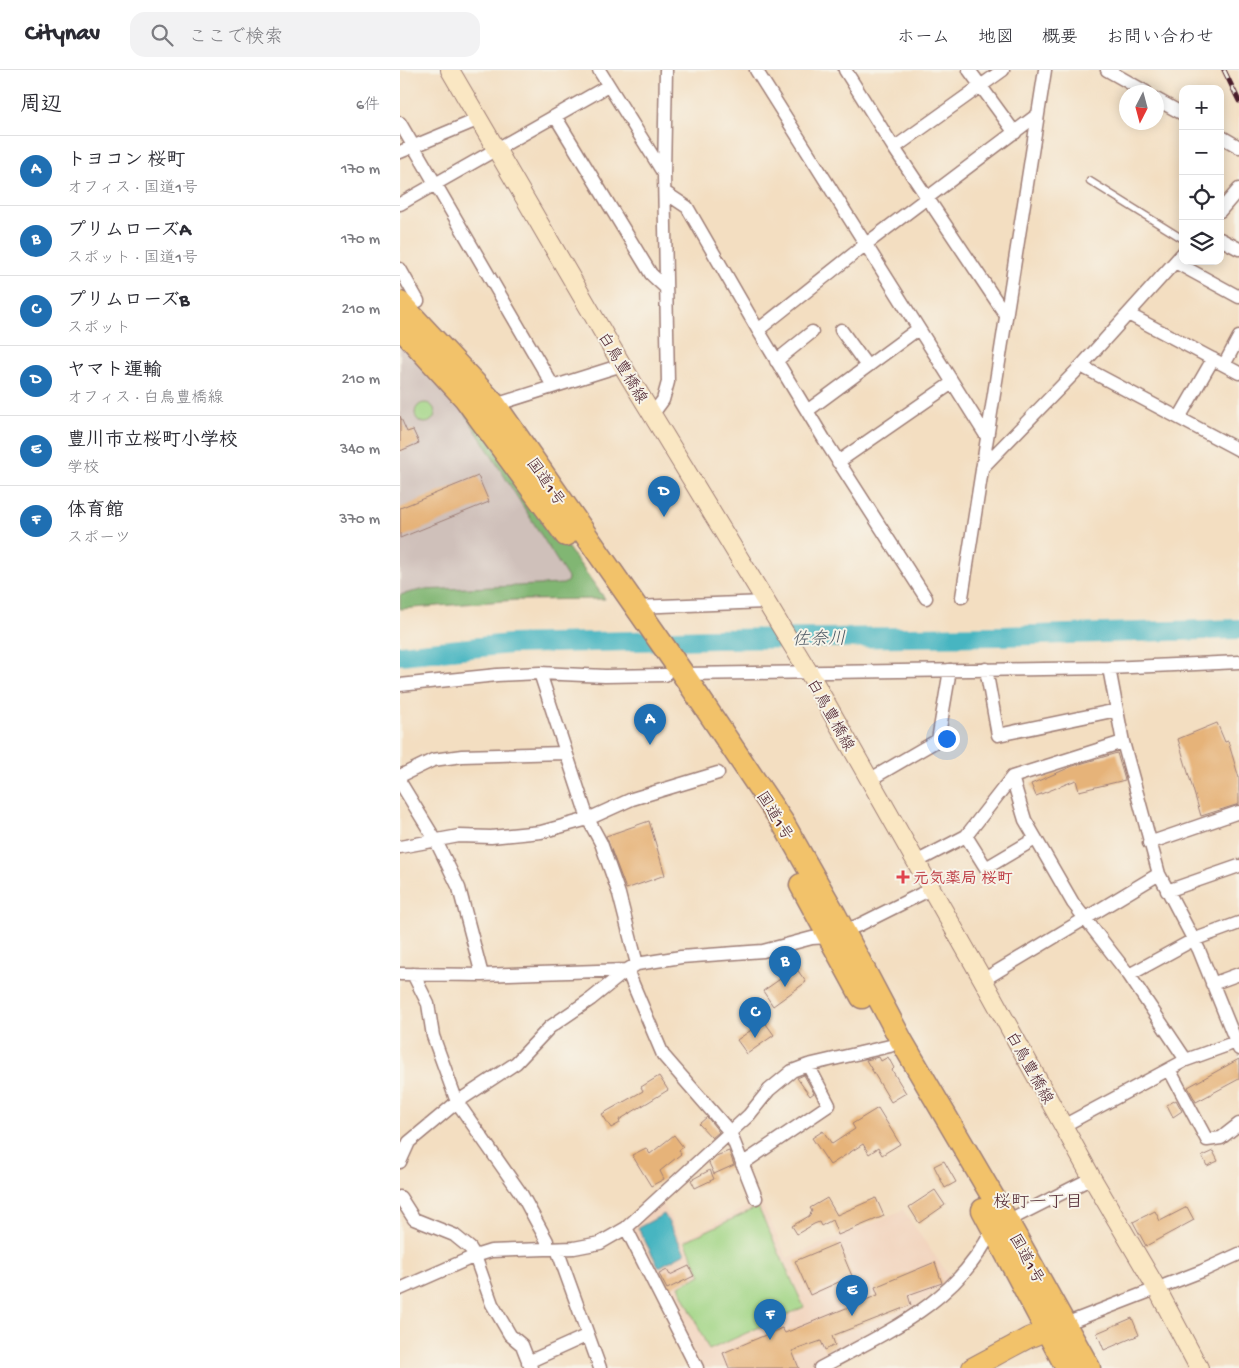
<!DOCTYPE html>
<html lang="ja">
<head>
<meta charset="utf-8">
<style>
	body { margin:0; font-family:"Gochi Hand","Klee One",sans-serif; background:#f2f2f3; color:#2b2b33 }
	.controls { position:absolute; right:15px; top:15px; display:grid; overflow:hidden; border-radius:10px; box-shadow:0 2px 12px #0003 }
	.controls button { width:45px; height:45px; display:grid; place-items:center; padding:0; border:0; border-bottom:1px solid #e1e1e2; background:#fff; color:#2b2b33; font:25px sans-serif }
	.compass { position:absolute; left:719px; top:15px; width:45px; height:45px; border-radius:50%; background:#fff; box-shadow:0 2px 12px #0003; rotate:186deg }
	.you { position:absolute; left:546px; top:668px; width:18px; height:18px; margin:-12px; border:4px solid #fff; border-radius:50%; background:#1a73e8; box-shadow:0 0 0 8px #1a73e833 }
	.badge { display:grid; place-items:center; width:32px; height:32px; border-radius:50%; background:#1f6fb2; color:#fff; font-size:16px; font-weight:700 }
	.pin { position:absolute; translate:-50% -41px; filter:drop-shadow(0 1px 2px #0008) }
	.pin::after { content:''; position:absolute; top:26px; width:18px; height:15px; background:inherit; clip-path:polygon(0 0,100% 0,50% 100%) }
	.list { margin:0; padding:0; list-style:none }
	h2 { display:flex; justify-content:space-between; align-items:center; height:65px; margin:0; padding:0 20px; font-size:21px }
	h2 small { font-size:16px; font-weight:400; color:#7c7c81 }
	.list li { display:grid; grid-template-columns:32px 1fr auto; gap:15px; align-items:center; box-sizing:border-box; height:70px; padding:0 20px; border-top:1px solid #e1e1e2 }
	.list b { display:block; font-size:19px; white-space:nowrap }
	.list p { margin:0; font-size:16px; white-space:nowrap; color:#7c7c81 }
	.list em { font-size:16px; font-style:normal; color:#7c7c81 }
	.icon { flex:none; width:28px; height:28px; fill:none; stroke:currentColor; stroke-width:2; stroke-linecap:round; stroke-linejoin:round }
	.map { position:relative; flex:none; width:839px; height:1298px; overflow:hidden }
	header { display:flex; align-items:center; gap:30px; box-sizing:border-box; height:70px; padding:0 25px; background:#fff; border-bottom:1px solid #e1e1e2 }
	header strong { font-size:24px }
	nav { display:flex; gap:28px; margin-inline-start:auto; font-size:18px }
	.search { width:350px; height:45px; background:#f2f2f3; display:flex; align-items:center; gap:12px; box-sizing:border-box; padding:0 18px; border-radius:15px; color:#7c7c81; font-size:19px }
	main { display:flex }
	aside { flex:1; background:#fff }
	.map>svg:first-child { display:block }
	.built { fill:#f2d4be }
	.industrial { fill:#cfc0ba }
	.green { fill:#a2d586; stroke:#767a58 }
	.forest { fill:#81b673; stroke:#666a4f }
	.water { fill:#46b5c1; stroke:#486a76 }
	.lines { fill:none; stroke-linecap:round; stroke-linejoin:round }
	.river { stroke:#46b5c1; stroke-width:20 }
	.building { fill:#e6b379 }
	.lane-casing { stroke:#9e7e76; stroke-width:9 }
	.street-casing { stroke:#9e7e76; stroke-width:15 }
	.secondary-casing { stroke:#9e7e76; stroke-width:20 }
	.primary-casing { stroke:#9e7e76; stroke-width:22 }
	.highway-casing { stroke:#9e7e76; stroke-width:25 }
	.lane { stroke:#fff; stroke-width:6 }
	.street { stroke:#fff; stroke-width:12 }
	.secondary { stroke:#fae7c3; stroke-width:18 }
	.primary { stroke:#f2c26a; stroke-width:20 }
	.highway { stroke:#f2c26a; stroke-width:22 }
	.rail-casing { stroke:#4a1f2b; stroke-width:5 }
	.rail { stroke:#f7f3e8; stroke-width:3; stroke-dasharray:9; stroke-linecap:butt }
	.health-dot { fill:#e0444e; stroke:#f7f3e8; stroke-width:2 }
	.labels { text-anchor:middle; stroke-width:4; stroke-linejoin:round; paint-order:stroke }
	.street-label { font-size:16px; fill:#4a1f2b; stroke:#f7f3e8 }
	.health-label { font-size:16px; font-weight:bold; fill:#be3a42; stroke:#f7f3e8; text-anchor:start }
	.water-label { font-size:18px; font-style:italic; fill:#495460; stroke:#f7f3e8 }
	.neighbourhood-label { font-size:18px; fill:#4a1f2b; stroke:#f7f3e8 }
</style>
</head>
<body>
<header>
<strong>Citynav</strong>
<div class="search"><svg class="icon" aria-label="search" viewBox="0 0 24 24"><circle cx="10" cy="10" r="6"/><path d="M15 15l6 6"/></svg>ここで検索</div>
<nav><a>ホーム</a><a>地図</a><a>概要</a><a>お問い合わせ</a></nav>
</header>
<main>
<aside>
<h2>周辺<small>6件</small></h2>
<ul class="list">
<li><span class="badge">A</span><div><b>トヨコン 桜町</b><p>オフィス · 国道1号</p></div><em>170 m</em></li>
<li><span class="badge">B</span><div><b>プリムローズA</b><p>スポット · 国道1号</p></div><em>170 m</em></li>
<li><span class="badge">C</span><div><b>プリムローズB</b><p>スポット</p></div><em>210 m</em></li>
<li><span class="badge">D</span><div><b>ヤマト運輸</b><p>オフィス · 白鳥豊橋線</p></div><em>210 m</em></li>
<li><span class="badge">E</span><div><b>豊川市立桜町小学校</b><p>学校</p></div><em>340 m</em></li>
<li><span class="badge">F</span><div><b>体育館</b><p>スポーツ</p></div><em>370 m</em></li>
</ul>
</aside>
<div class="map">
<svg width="839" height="1298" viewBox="0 0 839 1298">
	<rect width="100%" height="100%" fill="#f7f3e8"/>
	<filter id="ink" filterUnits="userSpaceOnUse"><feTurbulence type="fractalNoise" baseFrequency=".02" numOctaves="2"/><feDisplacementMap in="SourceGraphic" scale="10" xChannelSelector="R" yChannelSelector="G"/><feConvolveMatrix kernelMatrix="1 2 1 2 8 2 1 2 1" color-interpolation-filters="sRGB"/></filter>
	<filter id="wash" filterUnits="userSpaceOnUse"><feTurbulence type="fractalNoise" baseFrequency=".0096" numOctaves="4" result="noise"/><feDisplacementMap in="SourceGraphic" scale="20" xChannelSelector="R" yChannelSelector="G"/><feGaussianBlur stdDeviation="1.12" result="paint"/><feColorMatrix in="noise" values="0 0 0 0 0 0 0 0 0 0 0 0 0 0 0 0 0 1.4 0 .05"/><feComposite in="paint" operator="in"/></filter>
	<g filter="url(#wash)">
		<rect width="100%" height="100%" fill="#f3dec1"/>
		<path class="built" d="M260 1128 282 1170 360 1130 387 1188 503 1140 551 1209 502 1247 408 1298H302L228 1157Z"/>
		<path class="industrial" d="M0 264 70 343 206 529 115 531 0 539Z"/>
		<path class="green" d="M15 343a10 10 0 1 1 20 0a10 10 0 1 1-20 0Z
			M358 1137 404 1237 309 1280 279 1216 301 1205 285 1171Z"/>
		<path class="forest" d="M68 340 205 529 115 530 0 539V525L21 520 163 514 167 512 168 508 64 342Z"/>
		<path class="water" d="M264 1144 285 1183 259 1197 238 1158Z"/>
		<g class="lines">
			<path class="river" d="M0 585 110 574 316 569 602 566 839 559"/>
		</g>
		<g id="blocks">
			<path class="building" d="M0 346 7 362 13 360 19 373 0 381Z
				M78 406 89 432 0 468V438Z
				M817 653 825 672 828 671 839 708V734L801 746 778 669Z
				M717 683 725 710 679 721 676 710 636 726 631 714 673 696Z
				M249 751 265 805 226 819 206 766Z
				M396 898 406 912 373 936 363 921Z
				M364 951 374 965 347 984 337 970Z
				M479 987 481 991 488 987 494 998 492 1000 506 1023 491 1032 466 990Z
				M839 989V1009L796 1032 788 1017Z
				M404 1005 414 1023 410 1026 397 1008Z
				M259 1006 268 1020 219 1050 220 1053 211 1058 202 1044 243 1021 241 1017Z
				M776 1030 782 1041 773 1047 767 1035Z
				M478 1038 500 1074 482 1085 478 1078 469 1084 463 1074 430 1095 412 1068 423 1061 432 1074 455 1059 452 1054Z
				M307 1047 319 1062 312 1068 299 1054Z
				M274 1065 283 1077 279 1080 281 1084 260 1101 264 1109 251 1116 232 1085 246 1078 250 1084Z
				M329 1081 334 1095 314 1104 309 1093 316 1086Z
				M813 1081 818 1091 807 1096 802 1086Z
				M544 1091 556 1112 545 1118 534 1096Z
				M310 1100 314 1109 295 1118 291 1110Z
				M535 1120 545 1135 519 1153 509 1137Z
				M427 1128 437 1145 476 1128 484 1146 438 1165 432 1150 421 1156 419 1152 414 1154 397 1164 392 1156 409 1146 412 1141 410 1138Z
				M787 1137 794 1150 746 1176 733 1152 755 1141 760 1151Z
				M438 1173 452 1206 410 1225 395 1191Z
				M535 1192 542 1213 508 1225 511 1235 432 1266 435 1275 425 1280 421 1271 392 1281 399 1298H329L323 1283 382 1258 385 1263 478 1225 475 1217Z
				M289 1196 294 1206 267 1219 259 1204 267 1200 270 1205Z
				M732 1248 739 1265 704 1280 697 1263Z"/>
		</g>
	</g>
	<g filter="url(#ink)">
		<use href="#blocks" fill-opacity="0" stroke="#9e7e76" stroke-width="1"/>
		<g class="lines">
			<defs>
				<path id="lane" d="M690 111 783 169"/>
				<path id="street" d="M199 0 264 104
					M356 0 587 367
					M445 0 494 78 603 0
					M569 0 615 63
					M707 0 746 22
					M756 29 783 44
					M155 46 251 204 266 218
					M0 53 153 316
					M820 66 839 77
					M494 78 605 244
					M0 82 77 50
					M266 123 287 137 358 260 424 369 526 528
					M0 134 208 16
					M820 141 839 119
					M820 169 839 179
					M775 192 839 227
					M0 199 18 231
					M728 244 839 303
					M358 260 466 174 637 45
					M441 260 467 296
					M376 291 412 262
					M824 295 839 267
					M681 296 839 380
					M95 335 222 295
					M407 341 518 259
					M252 345 263 330 268 312 264 104 266 0
					M779 348 813 289
					M438 392 552 313
					M582 398 681 296 783 183
					M562 527 645 0
					M235 537 366 532
					M709 598 723 672 759 804 799 880 839 979
					M586 599 598 665 717 640
					M140 603 188 749 201 773 219 824 237 894
					M283 604 709 598 839 592
					M0 615 97 605 140 603 205 606 265 605
					M0 706 33 690 62 686 164 683
					M612 707 625 750 673 833 729 905 786 990
					M469 710 538 670 550 600
					M0 712 36 771 59 818 82 905
					M566 766 586 798 635 769
					M749 773 839 742
					M0 777 59 766 91 767 141 762 188 749 232 729 318 703
					M516 792 566 766 612 707 723 672
					M767 821 839 796
					M0 904 82 905 227 900 237 894 281 887 363 881 412 868 428 867 459 855 531 819
					M13 904 28 934 33 966 57 1032 122 1125 147 1171V1179
					M729 905 793 870 839 853
					M583 910 759 804
					M812 914 839 904
					M770 1001 807 1070 821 1068 839 1054
					M663 1056 786 990 839 971
					M0 1092 9 1072 57 1032 116 993 150 957 191 929 227 900 263 985 330 1062 356 1128
					M342 1094 429 1035 408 995
					M0 1127 14 1149 54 1165 70 1178 75 1186 92 1234 110 1265 122 1275 131 1298
					M607 1151 692 1108
					M226 1158 297 1298
					M157 1179 200 1298
					M0 1219 75 1186 91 1181 174 1178 200 1173 226 1158 349 1045 369 1020 392 1001 408 995 490 976
					M665 1254 802 1201 839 1184
					M128 1292 188 1265
					M420 1298C487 1262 559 1231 593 1158"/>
				<path id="secondary" d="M50 0 222 295 408 601 583 910 692 1108 756 1217 799 1298"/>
				<path id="primary" d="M572 1298 628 1268 660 1255"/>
				<path id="highway" d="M0 233 95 335 283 604 383 753 435 845 501 970 607 1151 689 1298
					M0 257 65 328 166 465
					M401 815 462 927
					M583 1140 667 1298"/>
			</defs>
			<use href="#lane" class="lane-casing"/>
			<use href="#street" class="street-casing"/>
			<use href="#secondary" class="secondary-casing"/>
			<use href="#primary" class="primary-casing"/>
			<use href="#highway" class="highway-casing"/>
			<use href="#lane" class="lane"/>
			<use href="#street" class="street"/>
			<use href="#secondary" class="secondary"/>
			<use href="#primary" class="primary"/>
			<use href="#highway" class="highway"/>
			<defs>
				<path id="rail" d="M824 0 839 31"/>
			</defs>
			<use href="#rail" class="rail-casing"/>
			<use href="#rail" class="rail"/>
		</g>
	</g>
	<path class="health-dot" d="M500.5 799.5h5v5h5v5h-5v5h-5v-5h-5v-5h5z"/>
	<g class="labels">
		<g class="street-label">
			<text transform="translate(224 297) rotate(59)" y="6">白鳥豊橋線</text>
			<text transform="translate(147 411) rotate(55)" y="6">国道1号</text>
			<text transform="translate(432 644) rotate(61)" y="6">白鳥豊橋線</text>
			<text transform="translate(376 745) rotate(58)" y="6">国道1号</text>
			<text transform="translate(631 997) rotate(61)" y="6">白鳥豊橋線</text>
			<text transform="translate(628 1188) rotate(61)" y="6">国道1号</text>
		</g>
		<g class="health-label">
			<text x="513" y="813">元気薬局 桜町</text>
		</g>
		<g class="water-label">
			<text transform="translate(419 568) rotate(-1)" y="6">佐奈川</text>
		</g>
		<g class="neighbourhood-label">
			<text x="638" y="1137">桜町一丁目</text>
		</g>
	</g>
</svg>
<div class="controls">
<button>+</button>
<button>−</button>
<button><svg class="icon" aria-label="locate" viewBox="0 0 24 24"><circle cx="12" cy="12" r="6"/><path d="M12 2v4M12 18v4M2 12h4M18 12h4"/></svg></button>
<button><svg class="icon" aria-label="layers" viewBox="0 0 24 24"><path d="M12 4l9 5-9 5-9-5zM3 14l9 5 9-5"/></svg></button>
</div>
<svg class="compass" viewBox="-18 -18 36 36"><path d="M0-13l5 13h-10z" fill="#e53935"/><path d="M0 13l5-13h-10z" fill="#7c7c81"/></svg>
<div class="you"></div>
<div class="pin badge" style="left:250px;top:675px">A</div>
<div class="pin badge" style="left:385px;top:917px">B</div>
<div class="pin badge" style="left:355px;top:968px">C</div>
<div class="pin badge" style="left:264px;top:447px">D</div>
<div class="pin badge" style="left:452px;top:1246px">E</div>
<div class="pin badge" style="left:370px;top:1270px">F</div>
</div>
</main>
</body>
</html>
